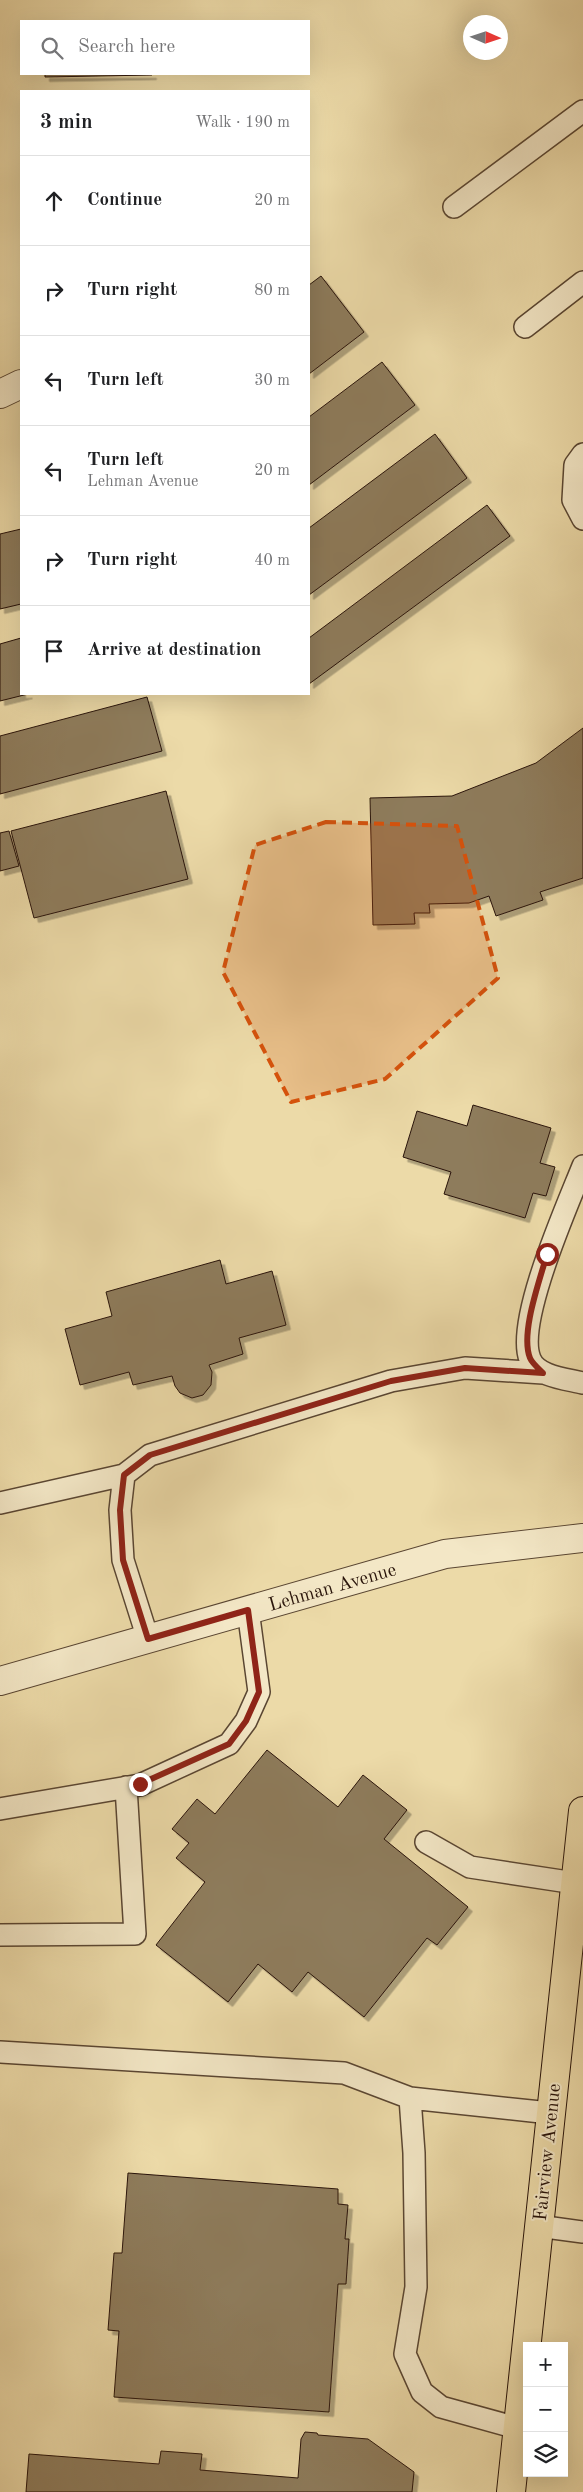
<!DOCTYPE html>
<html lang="en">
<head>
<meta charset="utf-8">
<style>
	body { margin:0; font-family:"Old Standard TT",serif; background:#f2f2f2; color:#202124 }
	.controls { position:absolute; right:15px; bottom:15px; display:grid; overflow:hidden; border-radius:0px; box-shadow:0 5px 20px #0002 }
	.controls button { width:45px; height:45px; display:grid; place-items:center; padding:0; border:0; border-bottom:1px solid #e0e0e0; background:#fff; color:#202124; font:25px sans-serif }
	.compass { position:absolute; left:463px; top:15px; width:45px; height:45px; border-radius:50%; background:#fff; box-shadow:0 5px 20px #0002; rotate:93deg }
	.stop { position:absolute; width:15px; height:15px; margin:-11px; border:4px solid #8f2418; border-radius:50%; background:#fff }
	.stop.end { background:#8f2418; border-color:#fff; box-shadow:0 1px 5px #0008 }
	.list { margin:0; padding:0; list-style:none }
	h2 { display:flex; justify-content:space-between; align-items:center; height:65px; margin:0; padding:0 20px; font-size:21px }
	h2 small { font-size:16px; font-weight:400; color:#757577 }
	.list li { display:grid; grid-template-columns:32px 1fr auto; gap:15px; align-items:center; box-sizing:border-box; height:90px; padding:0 20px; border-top:1px solid #e0e0e0 }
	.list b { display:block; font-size:19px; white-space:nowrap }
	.list p { margin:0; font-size:16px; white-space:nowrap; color:#757577 }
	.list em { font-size:16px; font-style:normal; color:#757577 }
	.icon { flex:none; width:28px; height:28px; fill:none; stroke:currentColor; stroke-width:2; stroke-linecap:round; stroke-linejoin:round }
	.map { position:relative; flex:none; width:583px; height:2492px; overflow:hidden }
	.search { position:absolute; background:#fff; box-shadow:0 5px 20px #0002; left:20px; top:20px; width:290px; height:55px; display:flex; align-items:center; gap:12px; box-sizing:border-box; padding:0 18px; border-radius:0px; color:#757577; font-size:19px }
	.panel { position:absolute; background:#fff; box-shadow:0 5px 20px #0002; left:20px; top:90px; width:290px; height:605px; border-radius:0px }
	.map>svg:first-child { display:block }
	.building { fill:#8e7b5c; stroke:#29140a; filter:url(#shadow) }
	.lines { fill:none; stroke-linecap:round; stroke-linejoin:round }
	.service-casing { stroke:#5a4632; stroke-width:24 }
	.minor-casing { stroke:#5a4632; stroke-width:30 }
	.primary-casing { stroke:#29140a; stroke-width:30 }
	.service { stroke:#f3e7c6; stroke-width:21 }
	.minor { stroke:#f3e7c6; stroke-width:28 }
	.primary { stroke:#ecdaa8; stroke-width:28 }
	.route { stroke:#8f2418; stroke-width:6 }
	.marked { fill:#d5520c; fill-opacity:0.2; stroke:#d5520c; stroke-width:4; stroke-dasharray:10 6; stroke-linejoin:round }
	.labels { text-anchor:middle; stroke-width:4; stroke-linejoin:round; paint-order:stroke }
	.street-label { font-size:19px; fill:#29140a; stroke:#f3e7c6 }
</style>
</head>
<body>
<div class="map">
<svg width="583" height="2492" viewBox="0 0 583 2492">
	<defs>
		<filter id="shadow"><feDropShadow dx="4.5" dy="4.5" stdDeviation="0" flood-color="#0004"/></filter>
	</defs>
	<rect width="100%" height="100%" fill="#ecdaa8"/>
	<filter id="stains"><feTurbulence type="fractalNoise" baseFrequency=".004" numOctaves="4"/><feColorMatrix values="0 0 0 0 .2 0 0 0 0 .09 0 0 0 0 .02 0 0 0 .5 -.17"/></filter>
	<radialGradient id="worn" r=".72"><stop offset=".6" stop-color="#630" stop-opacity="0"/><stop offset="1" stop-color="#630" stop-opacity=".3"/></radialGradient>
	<path class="building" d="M45 74H152V75L45 77Z
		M321 276 364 332 309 374V285Z
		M382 362 415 405 309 485V417Z
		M435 434 467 478 309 595V528Z
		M487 505 510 536 309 684V638Z
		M21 529V604L0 609V534Z
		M21 638V694H28L0 701V644Z
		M147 697 162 751 0 794V736Z
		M583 728V878L540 892 543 900 496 916 489 896 469 903 429 904 430 913H414L415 924 373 925 370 798 452 796 536 763Z
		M166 791 188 879 34 918 11 831Z
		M9 831 19 866 0 871V833Z
		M473 1105 551 1128 540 1163 555 1167 546 1196 533 1193 525 1218 444 1194 451 1172 403 1157 417 1111 467 1126Z
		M220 1260 226 1284 272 1271 286 1325 239 1338 243 1354 209 1365 212 1372 211 1385 203 1395 192 1398 180 1393 175 1386 172 1376 133 1385 129 1372 80 1385 65 1329 112 1316 106 1292Z
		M267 1750 338 1807 363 1775 407 1810 384 1839 468 1907 437 1945 427 1938 364 2017 308 1972 292 1992 258 1964 228 2002 156 1945 205 1882 176 1858 189 1843 172 1829 197 1799 215 1814Z
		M128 2173 338 2189V2204L348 2205 345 2239H349L346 2284H338L329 2412 114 2397 119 2331 108 2330 114 2253H122Z
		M305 2432 317 2433 318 2435 368 2439 414 2472 412 2492H26L29 2454 159 2464 161 2451 202 2454 200 2470 298 2478 301 2439Z"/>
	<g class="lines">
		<defs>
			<path id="service" d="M454 207 583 111
				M525 327 583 282
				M583 454 575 465 573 500 583 519
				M583 1166C568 1204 515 1322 530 1359 537 1377 567 1379 583 1383
				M0 1503 124 1475
				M148 1639 123 1560 120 1510 124 1475 150 1455 391 1381 465 1368 543 1373
				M0 1809 140 1785 229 1744 246 1721 259 1692 248 1610
				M426 1842 470 1867 575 1883
				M0 1935 135 1934 126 1787
				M0 2052 344 2073 410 2098
				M538 2226 583 2232
				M517 2428 441 2407 422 2392 405 2354 416 2287 414 2153 410 2098 550 2113"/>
			<path id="minor" d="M0 394 21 384
				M0 1681 445 1554 583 1538"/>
			<path id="primary" d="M511 2492 583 1811"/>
		</defs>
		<use href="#service" class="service-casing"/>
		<use href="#minor" class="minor-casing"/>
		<use href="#primary" class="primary-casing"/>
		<use href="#service" class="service"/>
		<use href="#minor" class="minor"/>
		<use href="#primary" class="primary"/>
	</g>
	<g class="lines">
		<path class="route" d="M140 1784 229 1744 246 1721 259 1692 248 1610 148 1639 123 1560 120 1510 124 1475 150 1455 391 1381 465 1368 543 1373C539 1369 532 1363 530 1358 520 1333 540 1280 547 1254"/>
	</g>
	<path class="marked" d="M326 822 457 826 498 978 385 1079 291 1102 223 972 255 845Z"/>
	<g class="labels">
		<g class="street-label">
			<text transform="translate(332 1586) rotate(-16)" y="7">Lehman Avenue</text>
			<text transform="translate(546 2152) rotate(-84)" y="7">Fairview Avenue</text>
		</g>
	</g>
	<rect width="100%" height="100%" filter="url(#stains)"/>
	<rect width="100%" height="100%" fill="url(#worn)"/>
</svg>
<div class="controls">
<button>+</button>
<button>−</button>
<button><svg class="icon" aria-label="layers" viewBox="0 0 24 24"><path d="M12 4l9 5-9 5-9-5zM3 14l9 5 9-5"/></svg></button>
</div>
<svg class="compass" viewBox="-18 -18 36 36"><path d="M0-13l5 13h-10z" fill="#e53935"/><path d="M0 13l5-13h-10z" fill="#757577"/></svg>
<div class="stop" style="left:547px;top:1254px"></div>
<div class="stop end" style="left:140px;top:1784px"></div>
<div class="search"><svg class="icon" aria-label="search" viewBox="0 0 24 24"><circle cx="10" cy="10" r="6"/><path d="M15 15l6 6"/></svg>Search here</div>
<section class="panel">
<h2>3 min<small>Walk · 190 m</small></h2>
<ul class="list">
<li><svg class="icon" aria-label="ahead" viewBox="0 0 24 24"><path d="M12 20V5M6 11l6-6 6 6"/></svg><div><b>Continue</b></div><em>20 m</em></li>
<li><svg class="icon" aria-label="right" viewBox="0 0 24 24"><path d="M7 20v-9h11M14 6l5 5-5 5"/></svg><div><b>Turn right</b></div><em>80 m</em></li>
<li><svg class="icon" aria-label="left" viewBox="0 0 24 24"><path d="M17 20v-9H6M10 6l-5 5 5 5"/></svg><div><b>Turn left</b></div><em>30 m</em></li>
<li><svg class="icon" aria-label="left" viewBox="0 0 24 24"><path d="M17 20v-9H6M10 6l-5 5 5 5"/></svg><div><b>Turn left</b><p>Lehman Avenue</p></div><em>20 m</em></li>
<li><svg class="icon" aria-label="right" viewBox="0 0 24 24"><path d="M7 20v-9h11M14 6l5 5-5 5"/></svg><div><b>Turn right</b></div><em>40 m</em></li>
<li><svg class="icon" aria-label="arrive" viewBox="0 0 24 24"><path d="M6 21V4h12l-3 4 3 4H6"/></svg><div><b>Arrive at destination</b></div></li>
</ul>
</section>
</div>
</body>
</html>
